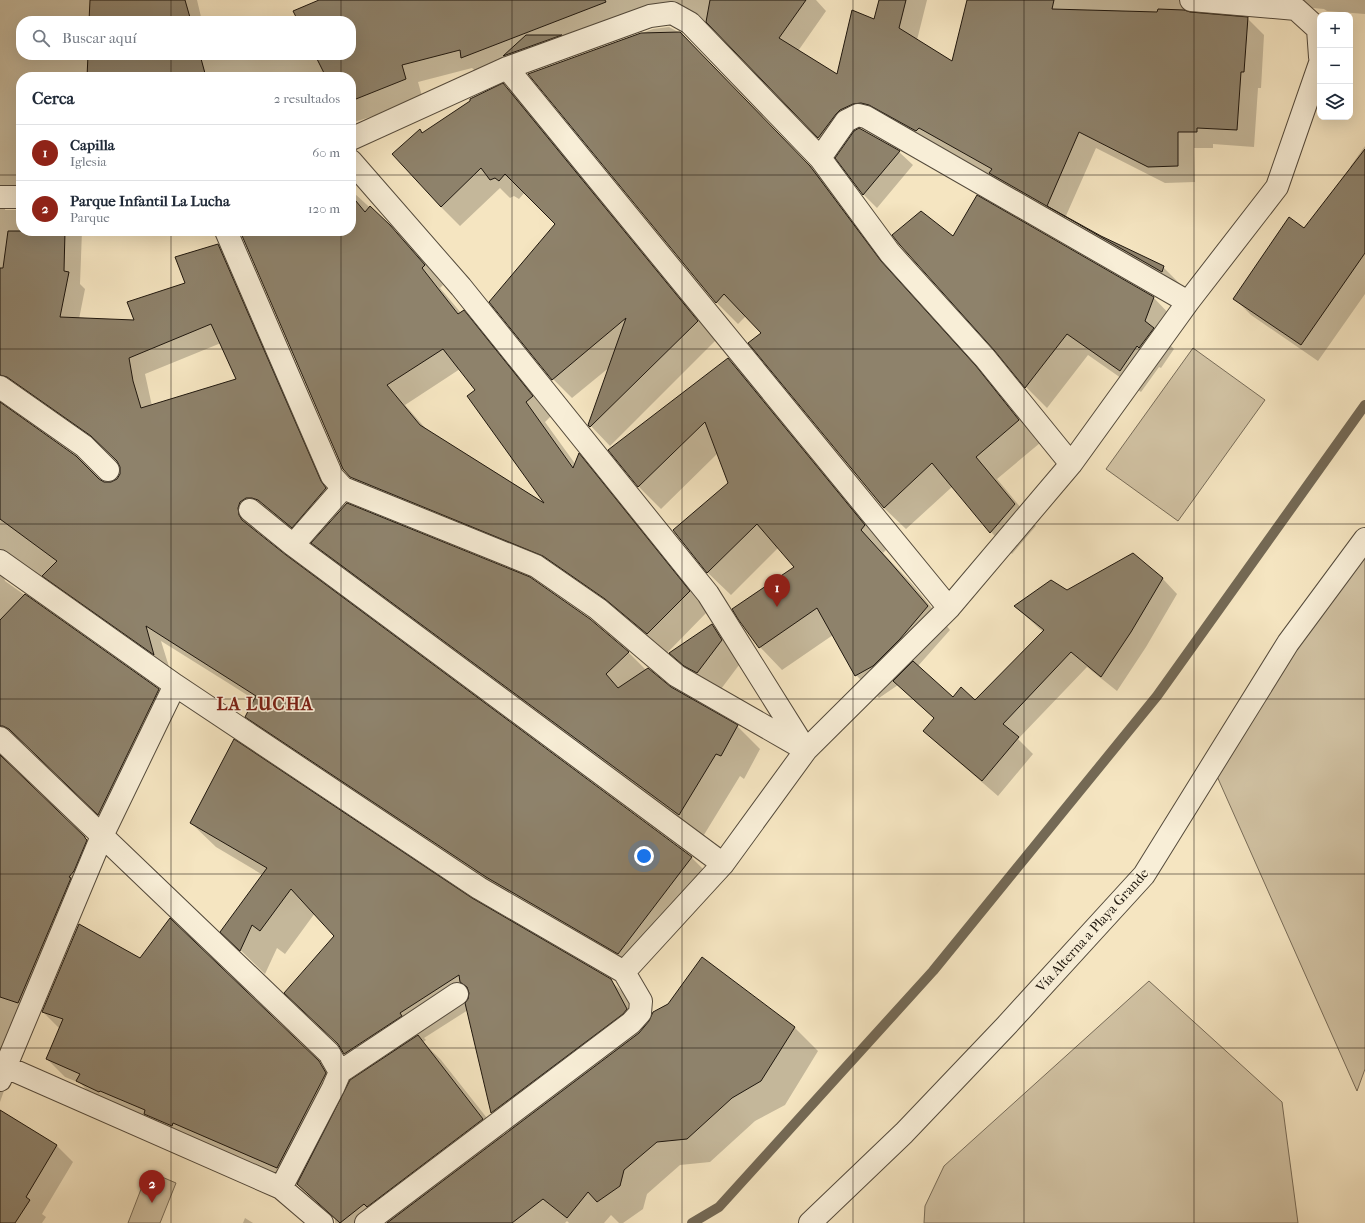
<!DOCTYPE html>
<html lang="es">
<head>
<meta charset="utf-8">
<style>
	body { margin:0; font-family:"IM FELL French Canon",serif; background:#f6f6f7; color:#1f2937 }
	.controls { position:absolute; right:12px; top:12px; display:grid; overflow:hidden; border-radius:8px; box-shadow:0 4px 16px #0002 }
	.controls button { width:36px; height:36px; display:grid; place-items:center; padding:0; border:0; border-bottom:1px solid #e0e1e3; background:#fff; color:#1f2937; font:20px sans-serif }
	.you { position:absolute; left:644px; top:856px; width:14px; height:14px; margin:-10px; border:3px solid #fff; border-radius:50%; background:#1a73e8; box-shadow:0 0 0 6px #1a73e833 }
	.badge { display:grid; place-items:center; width:26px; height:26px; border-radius:50%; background:#8f2418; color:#fff; font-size:13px; font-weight:700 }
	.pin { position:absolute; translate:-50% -33px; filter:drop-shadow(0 1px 2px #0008) }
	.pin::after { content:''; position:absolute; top:21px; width:14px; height:12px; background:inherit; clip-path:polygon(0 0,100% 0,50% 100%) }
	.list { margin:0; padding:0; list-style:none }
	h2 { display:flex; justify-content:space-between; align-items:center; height:52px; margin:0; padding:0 16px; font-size:17px }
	h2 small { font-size:13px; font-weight:400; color:#747a83 }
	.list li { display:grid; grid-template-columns:26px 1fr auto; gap:12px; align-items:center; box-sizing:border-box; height:56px; padding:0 16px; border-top:1px solid #e0e1e3 }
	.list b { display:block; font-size:15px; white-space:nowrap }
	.list p { margin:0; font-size:13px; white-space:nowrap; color:#747a83 }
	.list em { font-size:13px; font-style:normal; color:#747a83 }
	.icon { flex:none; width:22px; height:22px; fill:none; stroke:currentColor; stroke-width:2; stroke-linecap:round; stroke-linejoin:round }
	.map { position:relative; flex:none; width:1365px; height:1223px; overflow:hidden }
	.search { position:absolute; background:#fff; box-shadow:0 4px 16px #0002; left:16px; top:16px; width:340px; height:44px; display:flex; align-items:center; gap:10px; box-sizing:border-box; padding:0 14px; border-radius:16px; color:#747a83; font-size:15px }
	.panel { position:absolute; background:#fff; box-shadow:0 4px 16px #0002; left:16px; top:72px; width:340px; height:164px; border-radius:16px }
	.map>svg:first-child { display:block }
	.green { fill:#d1c2a3; stroke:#786c58 }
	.shadow { fill:#0003; fill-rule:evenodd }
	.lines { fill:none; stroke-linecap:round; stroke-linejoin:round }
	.stream { stroke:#746955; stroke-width:10 }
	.building { fill:#8e826b; stroke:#1f170e; fill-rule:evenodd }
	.minor-casing { stroke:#544a3b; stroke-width:24 }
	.minor { stroke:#f8eed7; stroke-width:22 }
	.grid { fill:none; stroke:#1f170e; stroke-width:1; stroke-opacity:0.55 }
	.labels { text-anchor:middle; stroke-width:3.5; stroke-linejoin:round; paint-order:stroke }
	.street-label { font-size:14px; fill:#1f170e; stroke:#f8eed7 }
	.district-label { font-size:18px; font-weight:bold; letter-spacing:1px; fill:#7a1f14; stroke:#f8eed7 }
</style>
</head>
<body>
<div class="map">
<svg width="1365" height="1223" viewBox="0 0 1365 1223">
	<rect width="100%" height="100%" fill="#f5e5c1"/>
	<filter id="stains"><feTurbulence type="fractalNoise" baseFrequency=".005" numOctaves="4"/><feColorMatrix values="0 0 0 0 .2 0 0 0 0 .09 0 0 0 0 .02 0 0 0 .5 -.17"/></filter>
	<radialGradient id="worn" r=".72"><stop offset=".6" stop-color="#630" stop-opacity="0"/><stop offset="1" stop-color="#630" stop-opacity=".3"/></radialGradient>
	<path class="green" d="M1193 348 1265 400 1178 521 1106 469Z
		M1365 542V1069L1357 1091 1212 765Z
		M1149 981 1282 1102 1298 1223H924L925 1206 944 1166Z
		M148 1171 176 1183 160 1223H128Z"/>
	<path class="shadow" d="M0 0H197L202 21H21V55H351V21H299L321 0H816L826 11 798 51 837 75 875 21 880 0H927L917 40 953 63 968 0H1365V14L1327 11 1324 9 1266 4 1198 9 1196 14 1247 18 1264 35 1261 88H1258L1254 147 1213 144V148H1194L1195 182 1165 183 1096 148 1065 218 1101 237 1163 267 1180 284 1178 288 1007 190 994 177 936 144 933 147 887 121 857 127 852 131 836 154 715 30 696 18 688 17 479 74 472 68 418 82 422 96 382 112 383 113 351 123V77H21V201L5 208V210H21V231H82L80 284 85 289 79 319 135 321 186 283 218 245 235 262 337 499 342 506 309 544 254 525 255 531 285 556 691 857 708 874 635 970 504 894 263 733 246 717 255 700 225 681 161 641 170 670 6 571 4 578 5 581 158 690 175 707 115 830 26 745 20 742 4 753 5 760 102 855 30 1018 0 1102ZM221 343 237 379 152 406 145 374ZM25 393 109 452 118 461 121 467V474L117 480 111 483H105L99 480 5 407 4 404 7 396Z
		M669 27 682 34 832 189 902 284 997 389 1040 443 997 479 1036 526 1012 554 991 532 953 486 906 529 884 508 750 343 762 333 746 316 738 324 716 302 530 74 653 29Z
		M503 85 522 104 716 340 610 446 590 425 611 366 572 398 553 379 556 224 525 192 519 199 514 196 510 198 500 188 460 226 441 207 420 130 423 133Z
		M1365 146V294L1318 361 1251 315 1234 298 1305 230 1351 169 1350 167Z
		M899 152 913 165 877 208 864 195 837 158Z
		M351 187 355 192 354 193 390 226 417 254 443 285 440 288 461 313 463 311 483 331 551 416 545 422 576 465 579 455 598 474 708 611 667 653 626 618 561 574 371 497 351 477 241 231H351ZM460 369 477 390 547 507 427 430 405 405Z
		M953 238 1153 297 1174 319 1167 342 1174 349 1161 368 1159 367 1141 392 1088 355 1047 408 1026 387 995 349Z
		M728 359 751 382 887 549 883 553 913 585 950 630 918 666 953 698 975 701 1043 632 1015 606 1067 591 1162 578 1177 594 1146 647 1117 691 1087 667 1018 739 1033 754 998 796 940 746 925 731 935 719 898 685 879 698 856 675 833 635 782 670 760 647 796 567 779 547 731 595 708 573 674 530 730 483 718 453 661 509 639 487 609 450Z
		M313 543 628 652 646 670 670 688 737 726 760 749 744 779 740 776 702 838 336 566Z
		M712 625 732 645 742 661 718 693 691 673 671 653Z
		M191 823 472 899 610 980 635 1004 647 1026 669 1005 702 959 795 1028 818 1051 785 1105 755 1121 710 1162 680 1165 647 1194 643 1209 623 1223H619L611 1215 604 1223H569L567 1221 565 1223H335V1219L297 1183 295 1186 96 1099 80 1083 65 1077 47 1059 60 1029 43 1012 318 1062 337 1080 345 1093 364 1072 345 1054 340 1046 335 936 315 913 285 954 277 948 265 974 222 932 263 875 216 847ZM468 1010 492 1112 510 1131 502 1137 441 1060 423 1042 426 1040 424 1038Z
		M0 1111 57 1146 73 1162 42 1214 46 1217 42 1223H0Z
		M245 1218 253 1223H243Z"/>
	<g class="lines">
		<path class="stream" d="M692 1223 719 1207 933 971 1157 696 1365 405"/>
	</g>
	<path class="building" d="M90 0H185L191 21H89Z
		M319 0H605L606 2 461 58 460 50 402 65 406 79 351 101V77H326L315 55H351V21H298L293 11Z
		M710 0H806L779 38 837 74 852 10 874 19 879 0H906L899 28 952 61 967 0H1054L1052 9 1157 12 1158 9 1184 10 1190 12 1248 17 1244 72H1241L1237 130 1197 128V132H1178V166L1148 167 1079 132 1047 206 1101 236 1164 266 1162 272 989 173 992 169 919 128 916 131 869 105 861 103 853 104 840 110 836 114 818 138 706 22Z
		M680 32 810 166 881 261 976 366 1019 420 976 457 1015 504 990 533 932 463 884 508 748 343 761 333 724 294 716 303 528 74 641 33Z
		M526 35H562L503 56Z
		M88 55H200L206 77H87Z
		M503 83 698 321 590 427 588 425 626 318 552 380 489 302 555 224 505 174 499 181 495 178 490 180 481 168 441 207 392 154 420 129 422 133 470 101V99Z
		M859 128 900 151 863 195 835 158 854 131Z
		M1365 149V253L1301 345 1233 299 1289 217 1304 228Z
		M351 195 365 212 370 206 390 225 425 265 422 268 458 314 464 310 533 396 526 402 573 468 579 453 690 591 647 634 605 599 543 556 350 477 343 469 240 231H351ZM443 349 475 390 467 396 544 503 420 425 387 385Z
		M977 195 1154 297 1145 321 1154 328 1139 348 1137 346 1120 371 1067 334 1025 388 994 350 900 245 892 235 921 211 953 236Z
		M8 231H65L64 271 69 272 60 317 134 320 127 302 185 283 175 257 218 244 321 481 326 488 292 528 258 500 252 498H246L240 502 238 508 239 515 242 520 286 555 692 857 618 954 486 877 245 717 256 696 146 626 154 655 42 576 57 561 0 519V402L76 456 99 479 104 482H111L117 479 120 474V467L117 461 91 436 7 377 0 375V268H3ZM211 324 236 379 141 408 133 381 129 358Z
		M728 358 865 525 861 530 890 562 928 606 900 639 873 666 855 676 817 608 759 648 738 619 732 609 794 567 757 524 707 573 673 530 728 483 705 422 638 487 608 450Z
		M347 503 530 577 590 619 629 652 606 674 618 688 648 668 671 687 738 725 721 756 716 754 679 815 311 543Z
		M1133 553 1163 578 1131 632 1101 677 1071 652 1003 724 1019 737 982 781 923 731 934 718 893 681 913 661 953 697 961 687 975 700 1044 630 1014 606 1051 580 1067 590Z
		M25 594 159 689 98 815 9 729 3 726H0V620Z
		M712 624 722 640 697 673 684 666 669 653Z
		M234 739 472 898 611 979 627 1009 623 1014 491 1113 465 1003 468 999 469 993 467 987 460 982 459 975 400 1013 402 1016 344 1054 338 1044 284 993 334 936 291 889 260 931 252 925 240 951 220 932 267 868 190 823Z
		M0 755 85 837V838L87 840 74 871 69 877 71 878 18 1003 0 997Z
		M170 918 319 1061 326 1073 277 1168 173 1123 172 1126 144 1114 145 1110 100 1091 99 1092 76 1081 80 1074 46 1059 63 1019 42 1012 79 924 140 958Z
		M702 957 795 1027 761 1081 732 1098 687 1139 657 1142 624 1170 620 1186 597 1202 588 1192 567 1218 543 1199 512 1223H387L639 1033 649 1021 653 1012 668 1004Z
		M418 1035 483 1119 367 1207 364 1204 340 1223 297 1184 350 1080Z
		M0 1110 57 1145 26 1197 30 1200 15 1223H0Z"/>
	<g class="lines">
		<defs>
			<path id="minor" d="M1191 0 1296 9 1318 29 1320 57
				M507 68 949 608
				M351 139 507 68 650 16 672 13 690 23 820 158 890 253 985 358 1071 464
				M820 158 846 121 858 115 866 117 1188 302
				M351 161 461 287 708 594 804 747
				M0 197H21
				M226 231 289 377 332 476 343 488 536 566 598 609 677 676 806 750
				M0 387 84 446 108 470
				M250 510 293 545 723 864
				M293 545 343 488
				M0 561 175 685 479 888 624 972
				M0 738 329 1053 340 1072 333 1088 281 1188
				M6 1067 281 1188 322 1223
				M340 1072 457 994
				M0 1080 102 836 175 685
				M366 1223 631 1023 640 1013 641 1001 624 972 723 864 806 750 949 608 1071 464 1188 302 1277 187 1320 63
				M810 1223 904 1133 1006 1026 1144 875 1288 643 1365 539"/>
		</defs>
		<use href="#minor" class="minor-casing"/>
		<use href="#minor" class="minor"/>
	</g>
	<path class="grid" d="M171 0V21M341 0V21M512 0V1223M682 0V1223M853 0V1223M1024 0V1223M1194 0V1223M171 55V77M341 55V77M0 175H21M351 175H1365M171 231V1223M341 231V1223M0 349H1365M0 524H1365M0 699H1365M0 874H1365M0 1048H1365"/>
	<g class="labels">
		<g class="street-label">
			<text transform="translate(1092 930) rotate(-48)" y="5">Vía Alterna a Playa Grande</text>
		</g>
		<g class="district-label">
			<text x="265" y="710">LA LUCHA</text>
		</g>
	</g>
	<rect width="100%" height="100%" filter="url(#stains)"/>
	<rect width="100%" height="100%" fill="url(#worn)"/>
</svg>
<div class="controls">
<button>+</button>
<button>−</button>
<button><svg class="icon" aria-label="layers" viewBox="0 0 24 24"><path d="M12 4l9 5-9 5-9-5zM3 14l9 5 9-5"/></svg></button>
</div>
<div class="you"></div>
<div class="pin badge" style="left:777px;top:607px">1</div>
<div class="pin badge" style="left:152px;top:1203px">2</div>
<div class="search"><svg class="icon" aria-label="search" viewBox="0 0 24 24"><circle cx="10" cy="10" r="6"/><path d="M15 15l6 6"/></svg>Buscar aquí</div>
<section class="panel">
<h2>Cerca<small>2 resultados</small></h2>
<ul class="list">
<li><span class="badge">1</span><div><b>Capilla</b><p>Iglesia</p></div><em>60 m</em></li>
<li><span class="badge">2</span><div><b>Parque Infantil La Lucha</b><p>Parque</p></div><em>120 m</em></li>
</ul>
</section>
</div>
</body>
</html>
